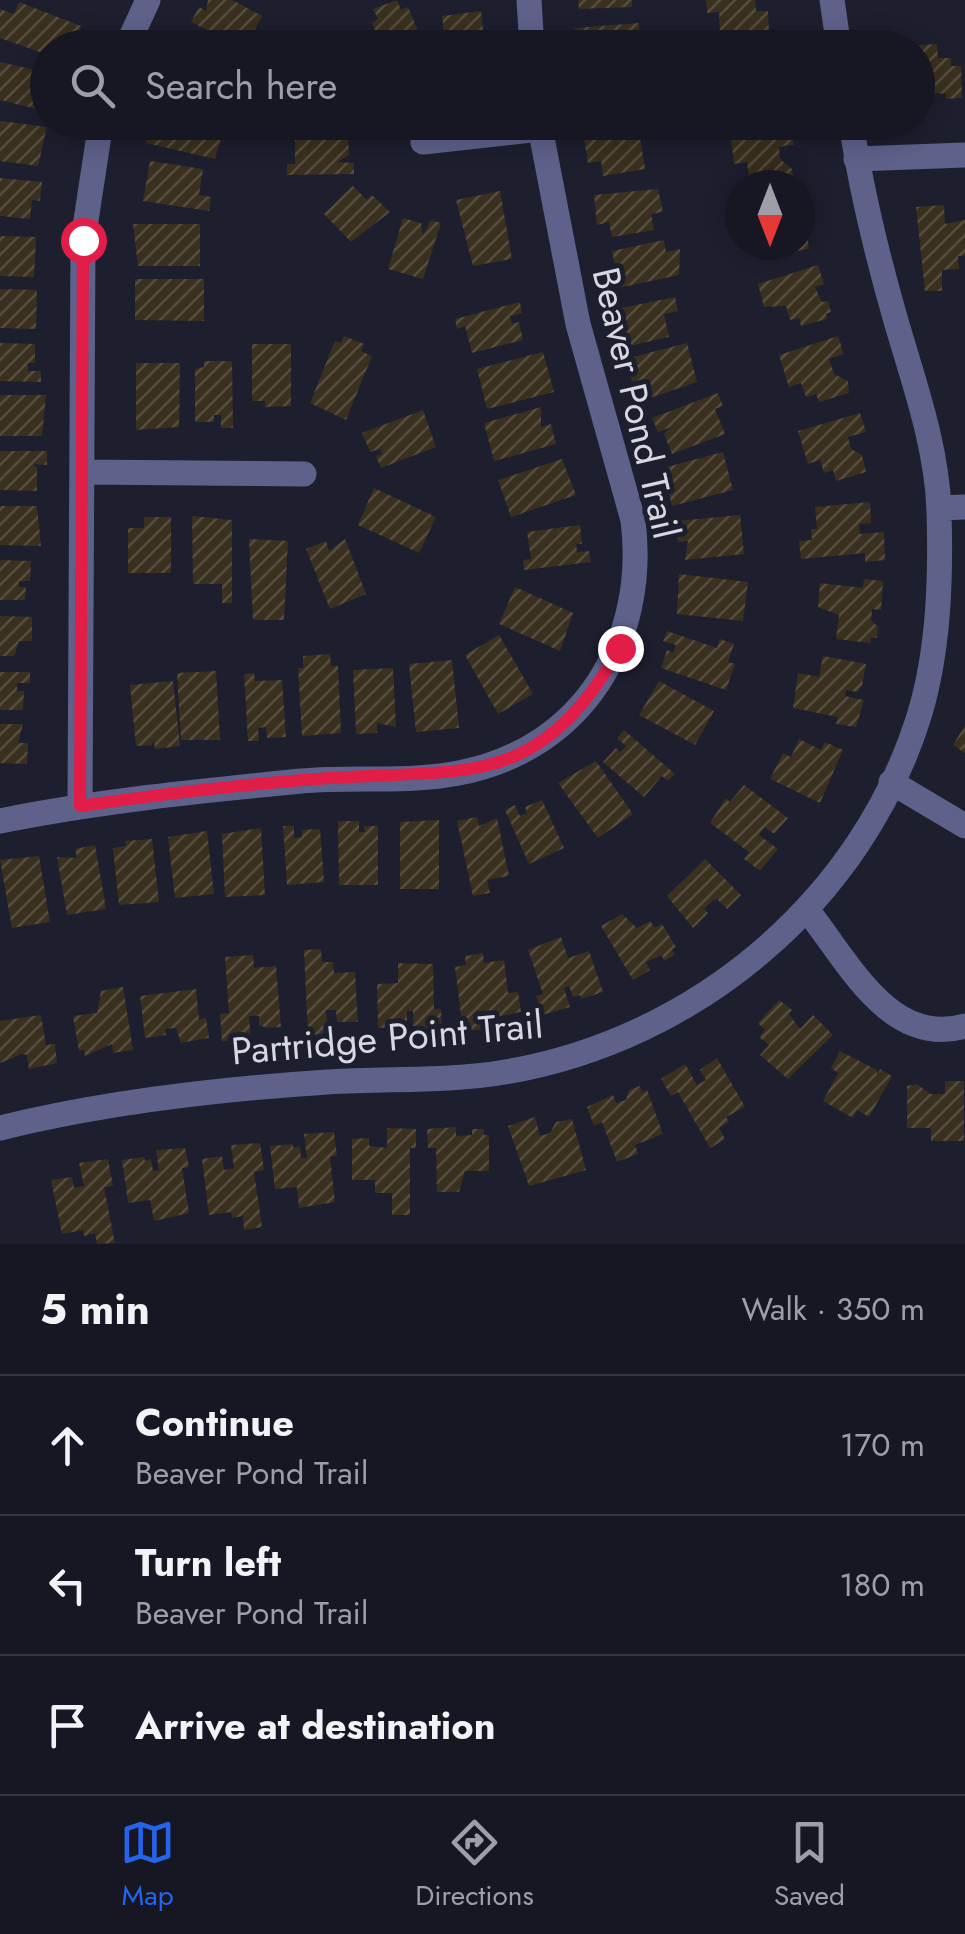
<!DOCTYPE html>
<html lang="en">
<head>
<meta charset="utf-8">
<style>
	body { margin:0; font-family:Jost,sans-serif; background:#1f202b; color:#f1f3f6 }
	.compass { position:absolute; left:725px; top:170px; width:90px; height:90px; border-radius:50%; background:#161723; box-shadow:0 5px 25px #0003; rotate:180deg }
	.stop { position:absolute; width:30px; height:30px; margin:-22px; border:8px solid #e11d48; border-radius:50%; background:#fff }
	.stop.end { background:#e11d48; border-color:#fff; box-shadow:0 2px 10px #0008 }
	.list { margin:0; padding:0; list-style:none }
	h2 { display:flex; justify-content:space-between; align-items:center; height:130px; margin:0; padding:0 40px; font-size:42px }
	h2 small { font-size:32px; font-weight:400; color:#9e9fa6 }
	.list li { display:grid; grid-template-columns:65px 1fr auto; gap:30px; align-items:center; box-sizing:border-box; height:140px; padding:0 40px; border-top:2px solid #353641 }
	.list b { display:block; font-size:38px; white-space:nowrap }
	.list p { margin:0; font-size:32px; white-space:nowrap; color:#9e9fa6 }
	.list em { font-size:32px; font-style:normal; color:#9e9fa6 }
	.icon { flex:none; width:55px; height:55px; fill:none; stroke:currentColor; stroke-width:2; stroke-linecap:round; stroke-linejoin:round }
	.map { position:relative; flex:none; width:965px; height:1244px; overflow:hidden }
	.search { position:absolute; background:#161723; box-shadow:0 5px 25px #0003; left:30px; right:30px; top:30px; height:110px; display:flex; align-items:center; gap:25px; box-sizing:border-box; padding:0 35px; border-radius:55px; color:#9e9fa6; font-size:38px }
	.sheet { height:550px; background:#161723 }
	nav { display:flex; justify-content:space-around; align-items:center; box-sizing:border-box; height:140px; border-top:2px solid #353641; background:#161723; font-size:28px; color:#9e9fa6 }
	nav a { display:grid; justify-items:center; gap:5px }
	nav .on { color:#2563eb }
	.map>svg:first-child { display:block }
	.building { fill:url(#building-hatch) }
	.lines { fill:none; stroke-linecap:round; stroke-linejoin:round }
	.minor { stroke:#5e628b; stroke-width:25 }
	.route { stroke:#e11d48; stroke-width:12 }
	.labels { text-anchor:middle; stroke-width:10; stroke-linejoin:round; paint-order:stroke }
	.street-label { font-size:38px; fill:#d6d8e3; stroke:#1d1f2f }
</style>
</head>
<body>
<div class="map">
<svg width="965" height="1244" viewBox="0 0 965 1244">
	<defs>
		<pattern id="building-hatch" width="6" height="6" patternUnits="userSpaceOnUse" patternTransform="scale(2.5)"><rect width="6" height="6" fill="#3a301f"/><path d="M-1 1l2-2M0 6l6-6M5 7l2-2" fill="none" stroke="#564d3f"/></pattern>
	</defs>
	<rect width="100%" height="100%" fill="#1d1f2f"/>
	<path class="building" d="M208 0H232L262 16 245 48 191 22 199 7 206 11Z
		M397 0 401 10 408 7 425 48H382L372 22 378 19 373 9Z
		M578 0H632V7L579 9Z
		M706 0H755L756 11H768L769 32 720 34 719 12 707 13Z
		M19 2 81 26 74 48H48V55L0 38V9L14 14Z
		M481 11 485 48H446L442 16Z
		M639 23 640 48H576L575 28Z
		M937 44 938 58H951V66H961L962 98 946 99V94L926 92 927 109 918 110V45Z
		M0 62 48 73V112L0 100Z
		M0 121 47 127 38 166 0 161Z
		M152 122H226L215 159 146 143Z
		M771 122H790L794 145 779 147 780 159 792 169 793 177 750 185 747 162 734 164 730 131Z
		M639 130 645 169 603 176 601 161 588 163 584 139Z
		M295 137H348L349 155 337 162 354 163V174L287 175V164H295Z
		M150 161 203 169 199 195 211 197 209 211 143 201Z
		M0 178 42 182 40 201 32 200 30 219 0 216Z
		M353 186 367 200 372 195 390 212 351 242 324 214Z
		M658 189 663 212 651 214 654 230 612 237 609 222 597 225 594 195Z
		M500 191 512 259 473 266 456 200Z
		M944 205 945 224 965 220V256H958L959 269 942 270V291H925L916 207Z
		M403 218 421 223 423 235 431 220 441 223 423 279 388 269Z
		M805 220 809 249 789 252 788 245H800V221Z
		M133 224H200V266H138Z
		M0 236 36 237 34 277 0 276Z
		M664 240 666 252 680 249 679 275 613 289 611 278 623 276 621 268 616 270 612 251Z
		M818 265 824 284 815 287 822 302 828 301 831 312 826 314 827 319 801 326 799 318 790 320 786 306 764 307 758 284Z
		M135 279H204V321L135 320Z
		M0 289 37 290 36 329 0 328Z
		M675 297 678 311 664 314 669 337 621 348 612 310Z
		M520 302 522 313 510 316 512 324 519 322 523 340 472 353 465 326 457 329 455 319Z
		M344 336 364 344 361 351 372 356 346 420 310 403 335 341 341 343Z
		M838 336 844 354 829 359 834 374 848 381 849 393 819 402 816 394 806 397 801 383 789 387 779 355Z
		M0 343 35 344V363H28V371H41V382L0 381Z
		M687 343 697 382 638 402 625 359Z
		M252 344H291V406L265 407V401H252Z
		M543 352 554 392 487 409 477 369Z
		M204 361H232L233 428H221V415H214V422H195V369L204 367Z
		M136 363H180L179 427 136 430Z
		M718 393 723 406 715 409 725 434 672 454 664 434 671 427 658 432 652 418Z
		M0 395H46L42 436H0Z
		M541 407V427L551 424 556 444 494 461 484 423Z
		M423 410 436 447 381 468 376 456 382 454 380 449 370 452 362 433Z
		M860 413 866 432 848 437 851 449 862 455 866 472 836 481 833 470 824 473 820 460 808 464 798 431Z
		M0 451H47V465L33 464 37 468V491L0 490Z
		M723 452 733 490 672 506 663 468Z
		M562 459 576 495 511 517 498 480Z
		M374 488 436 517 419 553 358 525Z
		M870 502 871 523 859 524 860 534 884 532 885 560 865 562V553L801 559 799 541 812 540 811 529H817L815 507Z
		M0 506H37L41 546 0 545Z
		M740 515 744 554 685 560 688 541 678 542 676 521Z
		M192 516 232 520V603H222V584H193Z
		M144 517H171V573H128V528H144Z
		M580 525 582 544H576L577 552 589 551 591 562 524 570 523 560 531 559 527 532Z
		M249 539 288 541 284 620H253Z
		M345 539 366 594 330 609 306 549 326 541 329 551Z
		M0 560 31 561 30 581H19V587H26L25 600H0Z
		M679 574 748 582 743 621 677 614Z
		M864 579 883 581 881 610 872 609 871 620 878 627 877 638H871L870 643 836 639 839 615 818 607 820 583 863 588Z
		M515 587 573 613 560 651 499 624Z
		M0 616 32 617V641H19L14 656H0Z
		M667 631 717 648 720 639 734 644 728 662 735 664 726 690 661 668 667 650 673 653 676 645 663 641Z
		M499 635 533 694 498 714 465 655Z
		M330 654 331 666H338L341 733 302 736 298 668H303V656Z
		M823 656 866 664 862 686 857 692 846 690 845 696 864 700 856 727 836 724 838 717 793 708 798 673 819 677Z
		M452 660 459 728 416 732 409 664Z
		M393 668 396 727 377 723V733L356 734 353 670Z
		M216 671 220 740H181L177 673Z
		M0 672H30V683H17V691H24L23 710H0Z
		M254 673 255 681 282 680 286 737 267 738 266 727 258 728 259 741H248L244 674Z
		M173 681 180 746 155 749 154 739 152 745 136 746 130 685Z
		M659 681 714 711 695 745 639 715Z
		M0 724H23L18 743H28L27 764 0 763Z
		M965 725V753L953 745Z
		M624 730 675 774 668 781 662 776 644 797 603 762 616 748 620 752 626 746 617 738Z
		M799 739 821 750 825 742 843 750 820 803 770 779 783 753 791 757Z
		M596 761 633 814 598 838 558 783Z
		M744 785 788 818 774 834 765 827 759 835 778 849 760 871 744 859 749 852 710 823 726 798 730 802Z
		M542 800 564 848 529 864 505 810 515 805 520 816 527 813 525 807Z
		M477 817 479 826 497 818 509 876 487 880 490 893 473 896 457 821Z
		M439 820V889H400V822Z
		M338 821H359V832H365L364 826H378V885H339Z
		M283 826H294V838L302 837V830L320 829 324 882 287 885Z
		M261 828 265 895 225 897 222 834Z
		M207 831 214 894 175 898 168 837Z
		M152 839 159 902 119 905 113 848 126 846 125 841Z
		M95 845 106 909 67 915 57 857 77 858 75 849Z
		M39 856 50 922 12 928 0 860Z
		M705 859 741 895 727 909 717 899 712 901 704 909 708 913 693 928 667 896Z
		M622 914 637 928 650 921 655 928 662 924 676 947 672 950 675 955 664 961 662 955 646 962 650 970 633 980 601 926Z
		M561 937 568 958 589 951 603 992 581 999 580 995 573 997 569 986 564 988 570 1007 542 1015 536 996 543 994 528 950Z
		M321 949 322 962H333L334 973 355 972 358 1022H337L336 1010H326L328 1034 308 1035 304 950Z
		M483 953 484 963 504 960 508 993 518 992 521 1012 491 1018 493 1029 463 1031 455 967 466 965 465 956Z
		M253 955 254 968 276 966 281 1027 267 1028 259 1025V1016H249L251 1040 222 1041 220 1014 229 1013 225 957Z
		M398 963 433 964 434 1009H441L442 1029 413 1030V1011H407V1021H400V1027L378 1028 377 984 398 983Z
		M123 987 133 1050 113 1053 112 1044 85 1056 84 1050 79 1051 73 1016 97 1013 101 991Z
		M196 989 199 1019 206 1018 209 1038 181 1043 176 1028 165 1029 166 1035 145 1038 140 996Z
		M779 1000 792 1010 789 1014 800 1029 813 1015 833 1035 788 1079 760 1055 769 1045 759 1037 765 1030 758 1023Z
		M41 1015 46 1045 55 1044 57 1063 29 1069 27 1055 22 1054 0 1063V1021Z
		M840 1051 877 1070V1075L880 1069 892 1076 869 1117 857 1110 853 1118 823 1101 838 1073 831 1068Z
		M717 1058 745 1107 726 1117 729 1122 719 1128 725 1139 710 1148 678 1092 671 1096 661 1079 685 1064 697 1085 706 1080 700 1070Z
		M945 1081H964V1141H931V1128H907V1086L917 1084 930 1094H945Z
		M640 1086 642 1092 647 1090 663 1134 635 1145 638 1154 617 1162 602 1122 594 1126 587 1107 613 1095 616 1103 626 1100 629 1090Z
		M535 1117 540 1136 550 1133 556 1122 572 1119 586 1170 529 1186 508 1126Z
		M456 1127V1136L472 1135V1129H484V1135H489V1171H465L459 1192H437L436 1148H428L427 1129Z
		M387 1128 416 1129V1148H410V1215H392V1193H375V1180H352V1139L369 1138V1146L387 1148Z
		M334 1132 337 1156 330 1157 335 1202 299 1208 297 1187 275 1189 270 1146 293 1144V1148L300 1146 301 1158H307L304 1134Z
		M260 1143 264 1170 254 1172 262 1227 244 1230 243 1216 232 1218 231 1212 209 1215 202 1159 222 1156 224 1170 234 1168 231 1145Z
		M185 1148 189 1167 182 1168 189 1213 154 1221 150 1200 128 1203 122 1160 144 1157 145 1161 151 1159 153 1171 159 1170 156 1150Z
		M108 1159 113 1186 104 1187 115 1243 97 1244 95 1233 84 1236 83 1230 62 1234 51 1180 72 1177 74 1188 84 1186 79 1163Z"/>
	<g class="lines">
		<path class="minor" d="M529 0 532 48
			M832 0 839 48
			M126 48 148 0
			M423 142 540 129
			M856 159 965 155
			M83 472 304 474
			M939 508 965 507
			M891 782 965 826
			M80 806 83 240 101 122
			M0 821C99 801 200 791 301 781 353 776 408 783 459 773 583 749 648 641 633 520L578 324 539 122
			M807 910C847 959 889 1048 965 1026
			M0 1128C106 1102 219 1089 328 1082 387 1078 447 1082 505 1072 696 1040 863 900 920 713 939 649 941 577 939 511 937 446 914 383 896 321 877 255 861 190 851 122"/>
	</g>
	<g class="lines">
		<path class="route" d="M83 240 80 806C162 794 246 784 329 778 470 769 539 789 620 648"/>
	</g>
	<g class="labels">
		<g class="street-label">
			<text transform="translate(636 403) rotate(77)" y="13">Beaver Pond Trail</text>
			<text transform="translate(387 1038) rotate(-5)" y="13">Partridge Point Trail</text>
		</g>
	</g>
</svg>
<svg class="compass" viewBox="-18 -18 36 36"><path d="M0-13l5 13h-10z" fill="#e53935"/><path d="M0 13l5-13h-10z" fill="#9e9fa6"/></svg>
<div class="stop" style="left:83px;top:240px"></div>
<div class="stop end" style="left:620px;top:648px"></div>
<div class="search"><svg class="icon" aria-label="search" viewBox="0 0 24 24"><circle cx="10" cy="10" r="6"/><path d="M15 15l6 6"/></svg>Search here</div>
</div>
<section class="sheet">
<h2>5 min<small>Walk · 350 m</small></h2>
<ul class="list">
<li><svg class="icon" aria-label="ahead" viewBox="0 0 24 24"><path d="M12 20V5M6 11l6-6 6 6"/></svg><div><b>Continue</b><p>Beaver Pond Trail</p></div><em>170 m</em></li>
<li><svg class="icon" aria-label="left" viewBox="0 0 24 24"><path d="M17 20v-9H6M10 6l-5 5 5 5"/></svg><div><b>Turn left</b><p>Beaver Pond Trail</p></div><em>180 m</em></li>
<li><svg class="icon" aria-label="arrive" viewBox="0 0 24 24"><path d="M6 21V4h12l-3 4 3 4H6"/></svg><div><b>Arrive at destination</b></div></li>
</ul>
</section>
<nav>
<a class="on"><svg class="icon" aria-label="map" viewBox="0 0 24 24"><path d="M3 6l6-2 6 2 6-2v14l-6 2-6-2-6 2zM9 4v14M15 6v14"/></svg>Map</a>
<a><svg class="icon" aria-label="directions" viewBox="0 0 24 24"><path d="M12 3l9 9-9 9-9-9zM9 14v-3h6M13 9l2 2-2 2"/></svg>Directions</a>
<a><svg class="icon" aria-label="saved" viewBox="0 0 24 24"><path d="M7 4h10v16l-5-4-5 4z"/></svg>Saved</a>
</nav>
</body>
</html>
